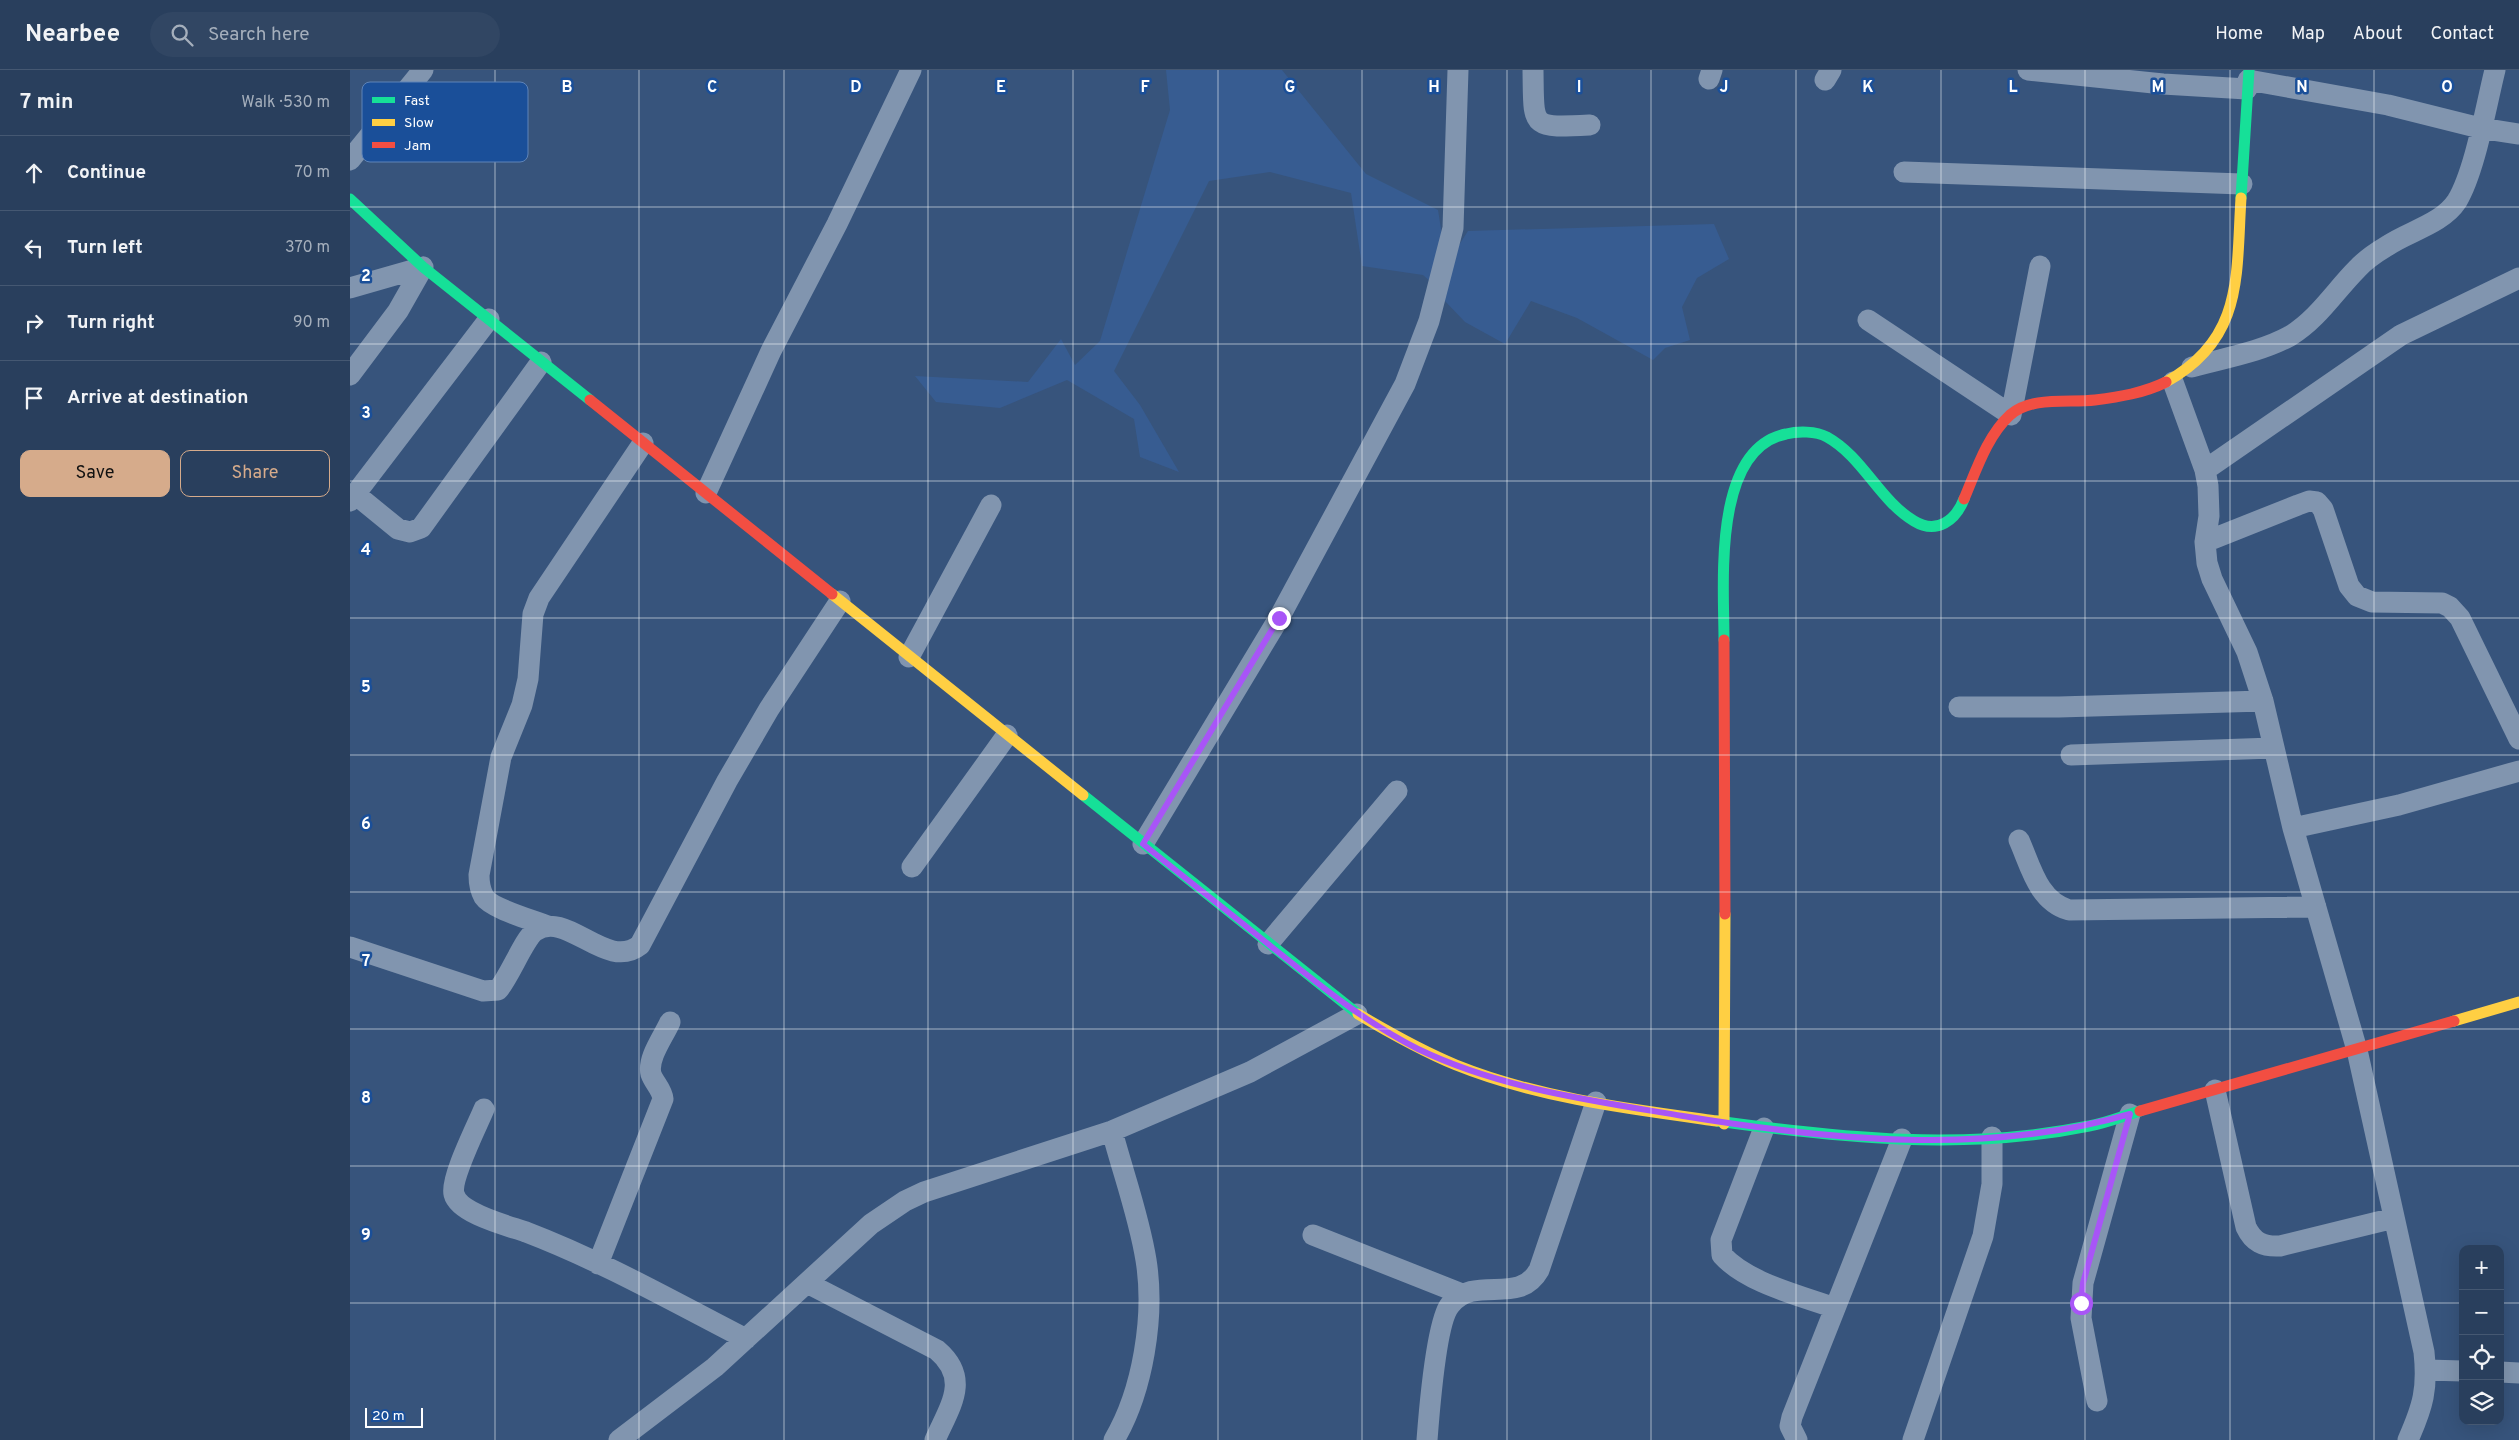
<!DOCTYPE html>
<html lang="en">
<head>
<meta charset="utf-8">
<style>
	body { margin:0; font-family:Overpass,sans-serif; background:#314663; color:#f1f3f6 }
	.controls { position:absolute; right:15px; bottom:15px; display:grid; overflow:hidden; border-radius:10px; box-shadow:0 5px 20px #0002 }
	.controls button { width:45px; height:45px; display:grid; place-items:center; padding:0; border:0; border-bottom:1px solid #455872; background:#293f5d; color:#f1f3f6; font:25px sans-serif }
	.scale { position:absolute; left:15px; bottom:12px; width:58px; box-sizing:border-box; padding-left:5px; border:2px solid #fff; border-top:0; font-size:14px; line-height:18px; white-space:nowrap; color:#fff; -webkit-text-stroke:4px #1a4f99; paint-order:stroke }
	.stop { position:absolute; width:15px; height:15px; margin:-11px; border:4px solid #a855f7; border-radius:50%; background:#fff }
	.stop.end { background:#a855f7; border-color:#fff; box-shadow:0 1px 5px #0008 }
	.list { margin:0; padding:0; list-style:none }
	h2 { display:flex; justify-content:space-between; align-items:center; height:65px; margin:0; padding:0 20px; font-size:21px }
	h2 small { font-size:16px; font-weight:400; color:#a5afbc }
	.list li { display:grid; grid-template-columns:32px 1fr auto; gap:15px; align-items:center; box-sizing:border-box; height:75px; padding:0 20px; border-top:1px solid #455872 }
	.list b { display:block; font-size:19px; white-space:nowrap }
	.list em { font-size:16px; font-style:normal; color:#a5afbc }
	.actions { display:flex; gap:10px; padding:15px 20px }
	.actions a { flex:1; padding:11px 0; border:1px solid #d6ab8b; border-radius:10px; text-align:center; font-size:18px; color:#d6ab8b }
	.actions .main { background:#d6ab8b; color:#111 }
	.icon { flex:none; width:28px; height:28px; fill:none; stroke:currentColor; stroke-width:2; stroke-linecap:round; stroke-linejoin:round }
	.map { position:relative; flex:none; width:2169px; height:1370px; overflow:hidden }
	header { display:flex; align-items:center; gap:30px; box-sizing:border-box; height:70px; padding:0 25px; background:#293f5d; border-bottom:1px solid #455872 }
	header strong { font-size:24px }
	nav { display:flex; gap:28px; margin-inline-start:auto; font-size:18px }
	.search { width:350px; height:45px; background:#314663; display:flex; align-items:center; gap:12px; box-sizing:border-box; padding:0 18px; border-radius:28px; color:#a5afbc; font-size:19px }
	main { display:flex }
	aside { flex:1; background:#293f5d }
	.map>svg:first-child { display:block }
	.water { fill:#375c91 }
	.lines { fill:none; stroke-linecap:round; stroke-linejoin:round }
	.street { stroke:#8195af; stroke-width:21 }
	.fast { stroke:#16e098; stroke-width:11 }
	.slow { stroke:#ffcf43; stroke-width:11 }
	.jam { stroke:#f24e42; stroke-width:11 }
	.route { stroke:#a855f7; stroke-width:6 }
	.grid { fill:none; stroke:#fff; stroke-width:1; stroke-opacity:0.55 }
	.key { fill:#1a4f99; stroke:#5f84b8; stroke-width:1 }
	.key-label { font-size:14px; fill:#fff }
	.grid-label { font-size:16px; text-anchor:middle; font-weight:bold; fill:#fff; stroke:#1a4f99; stroke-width:5; stroke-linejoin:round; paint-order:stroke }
</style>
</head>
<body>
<header>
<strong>Nearbee</strong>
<div class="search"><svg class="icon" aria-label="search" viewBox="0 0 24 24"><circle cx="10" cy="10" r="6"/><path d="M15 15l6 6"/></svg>Search here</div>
<nav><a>Home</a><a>Map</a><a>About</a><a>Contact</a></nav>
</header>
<main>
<aside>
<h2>7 min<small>Walk · 530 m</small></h2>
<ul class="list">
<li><svg class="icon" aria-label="ahead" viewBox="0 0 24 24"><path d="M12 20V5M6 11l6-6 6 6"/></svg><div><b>Continue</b></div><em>70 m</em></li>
<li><svg class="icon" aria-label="left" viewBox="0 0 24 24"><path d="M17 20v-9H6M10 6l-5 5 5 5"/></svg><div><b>Turn left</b></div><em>370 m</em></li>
<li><svg class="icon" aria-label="right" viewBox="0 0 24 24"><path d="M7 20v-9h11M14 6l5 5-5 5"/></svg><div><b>Turn right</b></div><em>90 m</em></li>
<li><svg class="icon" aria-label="arrive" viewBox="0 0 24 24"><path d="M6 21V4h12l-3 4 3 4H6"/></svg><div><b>Arrive at destination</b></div></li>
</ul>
<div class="actions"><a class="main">Save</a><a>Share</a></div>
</aside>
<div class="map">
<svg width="2169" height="1370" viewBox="0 0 2169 1370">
	<rect width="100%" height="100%" fill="#37547c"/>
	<path class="water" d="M816 0H932L1016 104 1088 140 1092 165 1082 213 1073 205 1012 196 1001 123 920 102 859 111 764 301 790 335 829 402 790 387 784 349 717 310 650 338 586 332 565 306 678 312 711 269 725 295 750 271 820 40Z
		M1364 154 1379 189 1347 208 1332 237 1340 270 1315 278 1303 290 1227 248 1181 231 1155 274 1115 252 1094 230 1109 175 1118 161Z"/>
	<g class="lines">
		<path class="street" d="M1183 0C1184 58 1179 58 1240 55
			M1678 0 1813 14 1897 19
			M1359 9 1362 0
			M1475 10 1481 0
			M1898 10 2038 35 2130 58 2169 64
			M0 90 73 0
			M1554 102 1892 114
			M0 218 73 197
			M1518 250 1661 345 1690 196
			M1842 297C1874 288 1911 282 1940 266 1968 249 1985 221 2007 199 2015 190 2027 182 2037 176 2059 161 2092 154 2107 131 2125 101 2136 36 2145 0
			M0 305 48 241 73 197
			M1823 312 1855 400 1858 416 1859 446 1855 472 1857 493 1862 509 1897 582 1913 631 1943 758 2007 980 2074 1282C2078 1319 2073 1336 2058 1370
			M1855 400 2051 265 2169 208
			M356 423 421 281 487 154 561 0
			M5 424 48 459 60 462 71 458 191 292
			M0 431 139 249
			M1855 472 1948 435 1959 431 1967 432 1973 439 1999 516 2007 526 2022 532 2092 533 2100 537 2110 548 2169 669
			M559 587 641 435
			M1609 637H1709L1913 631
			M1721 685 1923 678
			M1943 758 2049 735 2169 701
			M1669 770C1681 797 1688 831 1719 840L1966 837
			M793 774 929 548 1055 314 1079 251 1103 158 1108 0
			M562 797 657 665
			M198 856C183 850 142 839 134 827 130 820 129 813 129 805L151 687 172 635 178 609 183 544 189 528 293 373
			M918 874 1047 721
			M0 877 133 921 148 920C160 906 174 869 185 861 217 839 256 902 290 875L377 711 419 639 490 531
			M1865 1020 1896 1157C1903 1172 1913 1177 1930 1176L2044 1148
			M134 1039C127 1056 100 1109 104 1124 109 1144 159 1156 176 1162 252 1191 324 1232 396 1269
			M1414 1058 1371 1170 1372 1185C1397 1213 1449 1225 1485 1238
			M762 1061C773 1103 789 1146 796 1190 805 1246 793 1321 764 1370
			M963 1165 1112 1224
			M248 1194 313 1029C312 1019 304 1013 301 1004 297 988 314 966 320 952
			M457 1213 587 1280C621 1309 600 1336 585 1370
			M2076 1300 2113 1301
			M2150 1302 2169 1303
			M1747 1331 1731 1248 1733 1213 1780 1044
			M269 1370 365 1297 521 1154 555 1131 574 1122 762 1061 900 1002 1007 944
			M1077 1370C1079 1344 1086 1252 1100 1235 1126 1203 1168 1237 1189 1200L1246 1032
			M1447 1370 1440 1356 1442 1347 1552 1069
			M1563 1370 1633 1166 1642 1114V1067"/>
		<path class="fast" d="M1891 128 1899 0
			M0 129 73 197 240 330
			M1374 570C1374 514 1362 379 1436 364 1448 361 1466 361 1477 367 1513 387 1529 430 1564 451 1587 465 1606 450 1614 429
			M733 725 1008 944
			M1367 1051C1490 1068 1616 1081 1739 1056 1756 1053 1773 1046 1790 1041"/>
		<path class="slow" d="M1816 312C1894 269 1886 206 1891 128
			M482 524 733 725
			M1008 944C1040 963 1072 981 1106 995 1188 1028 1279 1039 1367 1051
			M2104 951 2169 932
			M1374 1054 1375 844"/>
		<path class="jam" d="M240 330 482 524
			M1614 429C1626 401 1637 366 1660 345 1682 326 1718 333 1745 330 1769 327 1794 323 1816 312
			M1374 570 1375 844
			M1790 1041 2104 951"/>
	</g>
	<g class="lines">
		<path class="route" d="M929 548 793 774C836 809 880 843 923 878 971 916 1013 951 1068 979 1151 1019 1244 1031 1333 1046 1480 1070 1635 1086 1780 1044L1733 1213 1731 1233"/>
	</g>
	<path class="grid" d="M145 0V1370M289 0V1370M434 0V1370M578 0V1370M723 0V1370M868 0V1370M1012 0V1370M1157 0V1370M1301 0V1370M1446 0V1370M1591 0V1370M1735 0V1370M1880 0V1370M2024 0V1370M0 137H2169M0 274H2169M0 411H2169M0 548H2169M0 685H2169M0 822H2169M0 959H2169M0 1096H2169M0 1233H2113M2150 1233H2169"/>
	<rect x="12" y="12" width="166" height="80" rx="8" class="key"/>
	<rect x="22" y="27" width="23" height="6" fill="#16e098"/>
	<rect x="22" y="49" width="23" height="7" fill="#ffcf43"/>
	<rect x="22" y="72" width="23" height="6" fill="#f24e42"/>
	<g class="key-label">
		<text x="54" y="35">Fast</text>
		<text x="54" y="57">Slow</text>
		<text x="54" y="80">Jam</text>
	</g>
	<g class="grid-label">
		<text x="217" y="22">B</text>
		<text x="362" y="22">C</text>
		<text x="506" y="22">D</text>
		<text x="651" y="22">E</text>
		<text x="795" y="22">F</text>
		<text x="940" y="22">G</text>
		<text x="1084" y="22">H</text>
		<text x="1229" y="22">I</text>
		<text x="1374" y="22">J</text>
		<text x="1518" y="22">K</text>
		<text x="1663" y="22">L</text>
		<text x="1808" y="22">M</text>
		<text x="1952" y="22">N</text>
		<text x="2097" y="22">O</text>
		<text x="16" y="211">2</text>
		<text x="16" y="348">3</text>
		<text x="16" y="485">4</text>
		<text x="16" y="622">5</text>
		<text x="16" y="759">6</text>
		<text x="16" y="896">7</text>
		<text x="16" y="1033">8</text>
		<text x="16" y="1170">9</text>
	</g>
</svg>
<div class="controls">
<button>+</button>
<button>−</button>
<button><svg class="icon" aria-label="locate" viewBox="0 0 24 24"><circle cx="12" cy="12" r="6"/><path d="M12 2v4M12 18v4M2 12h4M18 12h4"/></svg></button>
<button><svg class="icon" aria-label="layers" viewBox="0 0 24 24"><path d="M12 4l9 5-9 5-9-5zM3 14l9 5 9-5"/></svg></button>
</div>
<div class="scale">20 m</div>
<div class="stop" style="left:1731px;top:1233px"></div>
<div class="stop end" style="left:929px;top:548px"></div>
</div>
</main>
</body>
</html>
